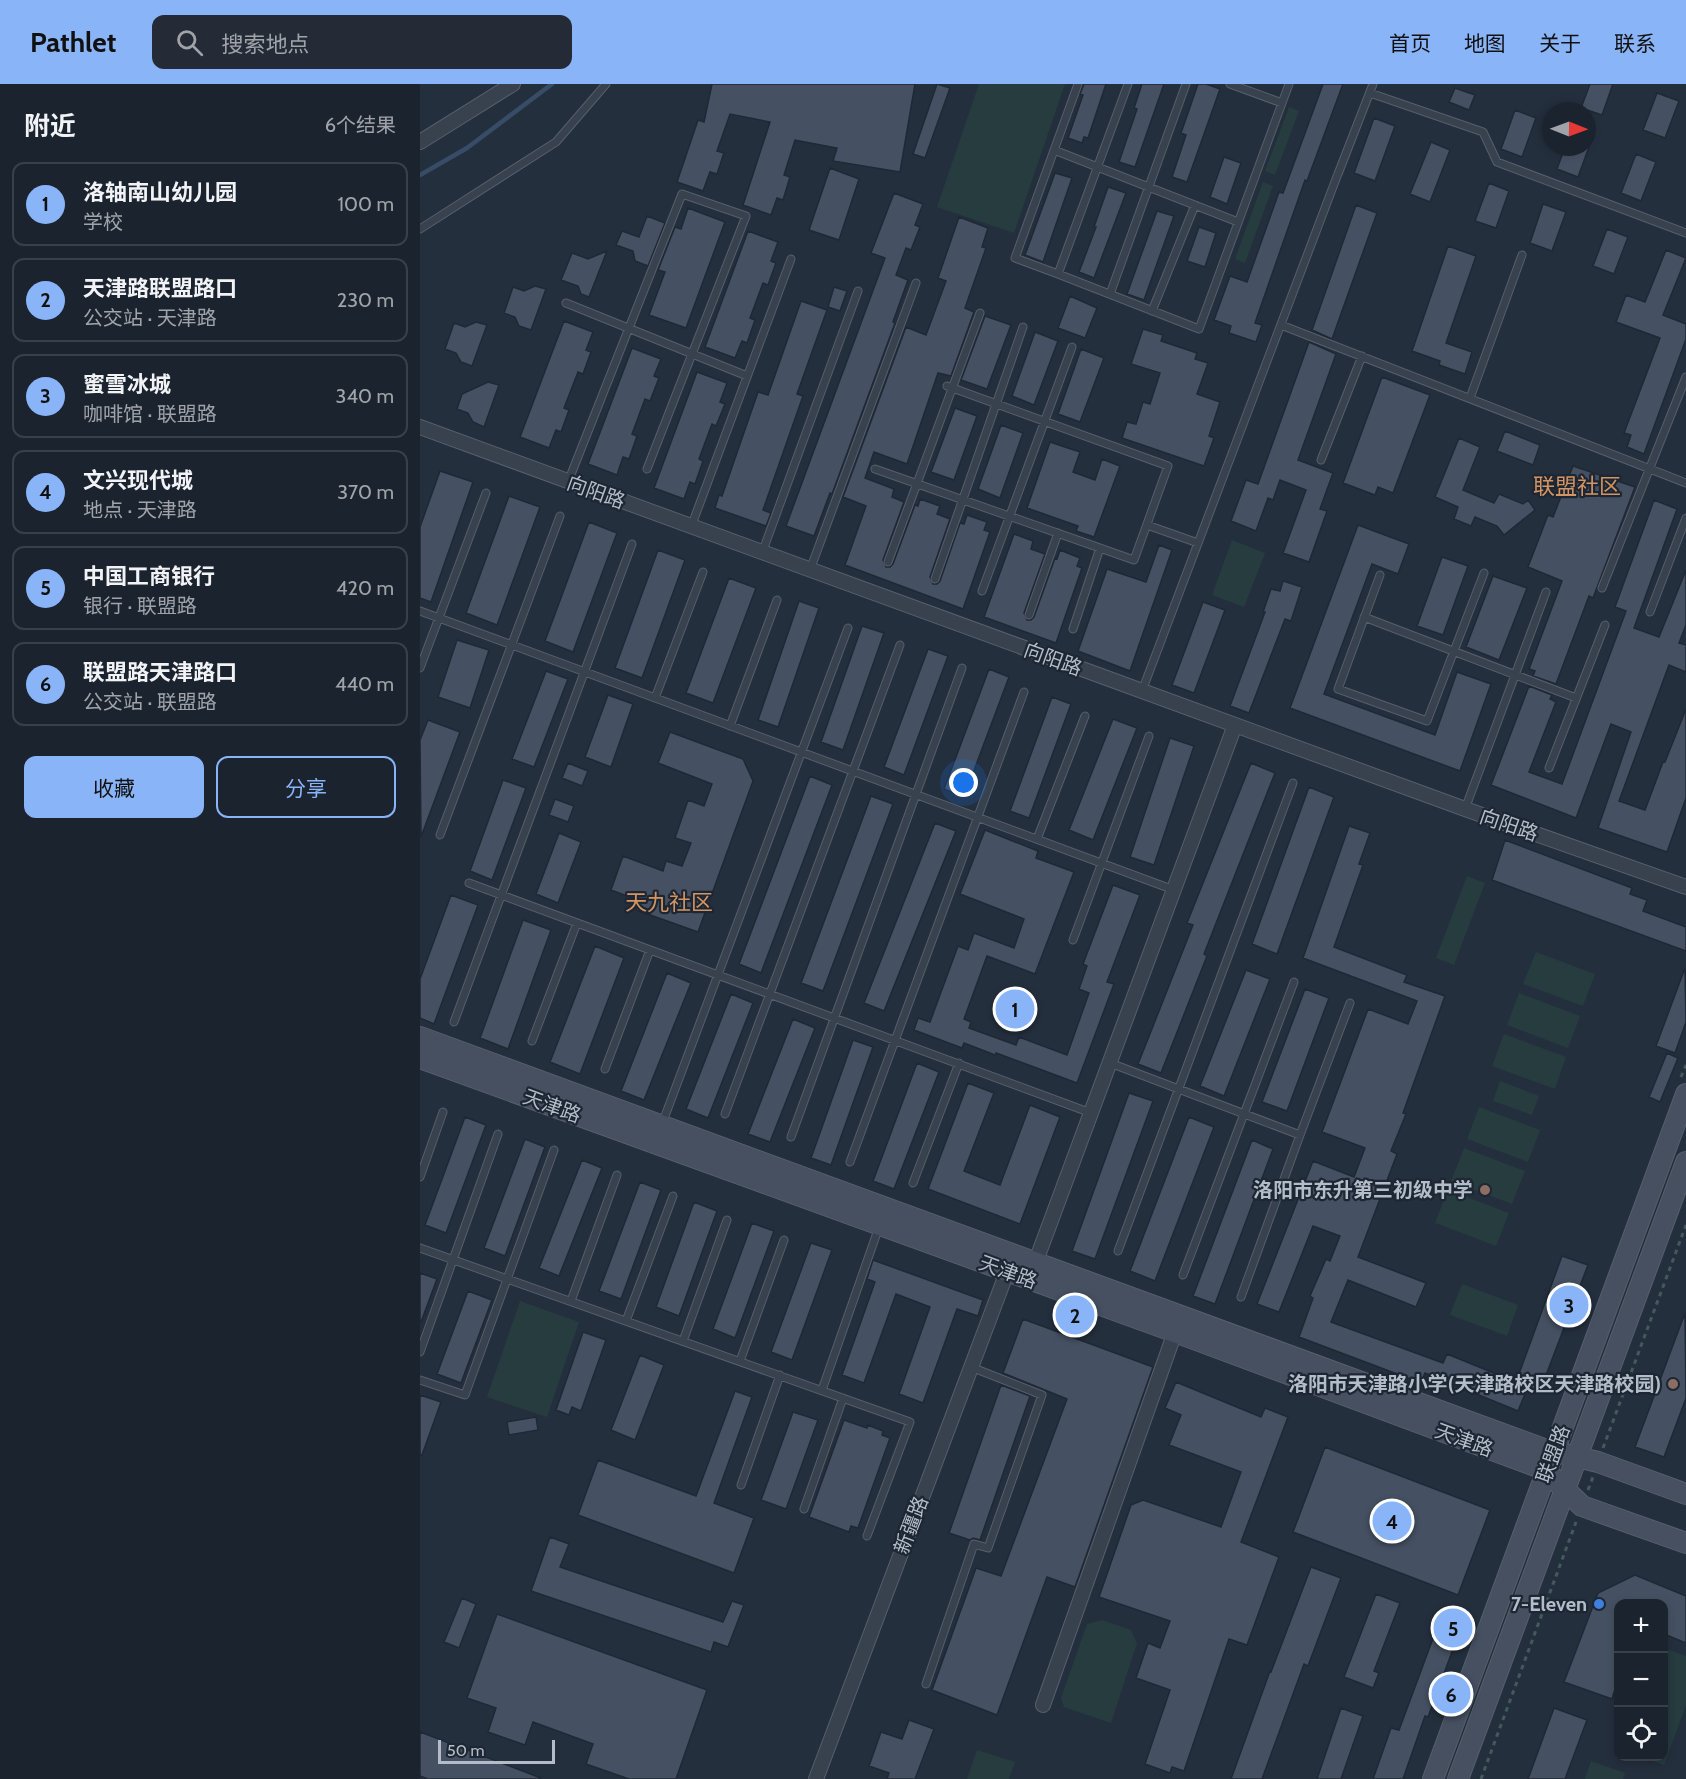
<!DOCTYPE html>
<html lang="zh">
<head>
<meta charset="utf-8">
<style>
	body { margin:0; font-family:Cabin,"Noto Sans SC",sans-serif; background:#242b36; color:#f1f3f6 }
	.controls { position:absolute; right:18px; bottom:18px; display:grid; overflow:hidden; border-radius:12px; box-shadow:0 3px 9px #0003 }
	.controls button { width:54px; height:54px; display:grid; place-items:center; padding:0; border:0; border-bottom:2px solid #39404a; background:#1b232e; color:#f1f3f6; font:30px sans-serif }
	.compass { position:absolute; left:1122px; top:18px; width:54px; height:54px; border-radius:50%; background:#1b232e; box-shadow:0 3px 9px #0003; rotate:91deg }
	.scale { position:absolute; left:18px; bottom:15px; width:117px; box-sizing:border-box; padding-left:6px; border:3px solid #b4bcc9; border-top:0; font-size:16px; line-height:21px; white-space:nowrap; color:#b4bcc9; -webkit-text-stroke:4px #1d2633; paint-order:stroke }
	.you { position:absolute; left:544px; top:699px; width:21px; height:21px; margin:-15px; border:4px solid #fff; border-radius:50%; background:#1a73e8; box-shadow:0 0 0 9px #1a73e833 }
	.badge { display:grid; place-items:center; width:39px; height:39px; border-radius:50%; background:#8ab4f8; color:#111; font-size:20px; font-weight:700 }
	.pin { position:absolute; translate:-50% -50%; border:3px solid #fff; box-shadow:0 2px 6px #0006 }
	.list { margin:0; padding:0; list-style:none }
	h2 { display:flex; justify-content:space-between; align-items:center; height:78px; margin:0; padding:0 24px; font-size:26px }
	h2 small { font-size:20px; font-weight:400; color:#a0a4aa }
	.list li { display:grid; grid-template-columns:39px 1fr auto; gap:18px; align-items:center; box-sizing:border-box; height:84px; margin:0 12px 12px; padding:0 12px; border:2px solid #39404a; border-radius:12px }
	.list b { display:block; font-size:22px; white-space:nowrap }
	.list p { margin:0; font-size:20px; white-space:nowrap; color:#a0a4aa }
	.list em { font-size:20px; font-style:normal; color:#a0a4aa }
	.actions { display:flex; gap:12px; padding:18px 24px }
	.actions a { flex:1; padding:14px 0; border:2px solid #8ab4f8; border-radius:12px; text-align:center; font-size:21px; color:#8ab4f8 }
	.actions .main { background:#8ab4f8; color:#111 }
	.icon { flex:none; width:33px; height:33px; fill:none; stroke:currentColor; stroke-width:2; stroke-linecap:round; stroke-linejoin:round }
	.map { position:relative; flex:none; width:1266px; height:1695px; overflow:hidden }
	header { display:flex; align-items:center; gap:36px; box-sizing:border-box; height:84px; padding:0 30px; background:#8ab4f8; color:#111 }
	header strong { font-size:28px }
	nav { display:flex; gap:33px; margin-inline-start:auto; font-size:21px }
	.search { width:420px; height:54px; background:#242b36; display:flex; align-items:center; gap:15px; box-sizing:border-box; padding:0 21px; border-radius:12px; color:#a0a4aa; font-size:22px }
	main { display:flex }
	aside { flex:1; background:#1b232e }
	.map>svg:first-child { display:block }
	.green { fill:#263c3f }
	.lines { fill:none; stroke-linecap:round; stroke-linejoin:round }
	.stream { stroke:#394c67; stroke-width:4.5 }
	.building { fill:#455162; stroke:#1f2835; stroke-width:1.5 }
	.service-casing { stroke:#565f6c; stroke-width:9 }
	.minor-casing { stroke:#565f6c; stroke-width:16 }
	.secondary-casing { stroke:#565f6c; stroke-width:22 }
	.path { stroke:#44595c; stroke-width:3; stroke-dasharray:4.5 4.5; stroke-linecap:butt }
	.service { stroke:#38414e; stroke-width:7 }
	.minor { stroke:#38414e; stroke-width:14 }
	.secondary { stroke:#465061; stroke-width:20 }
	.education-dot { fill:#8d6e63; stroke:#1d2633; stroke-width:2 }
	.shop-dot { fill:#3f7fe0; stroke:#1d2633; stroke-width:2 }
	.labels { text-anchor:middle; stroke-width:4.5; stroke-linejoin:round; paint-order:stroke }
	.street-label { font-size:20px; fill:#b4bcc9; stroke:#1d2633 }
	.poi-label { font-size:20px; font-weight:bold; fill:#b4bcc9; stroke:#1d2633; text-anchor:end }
	.quarter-label { font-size:22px; fill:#d59563; stroke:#1d2633 }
</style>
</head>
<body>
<header>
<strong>Pathlet</strong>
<div class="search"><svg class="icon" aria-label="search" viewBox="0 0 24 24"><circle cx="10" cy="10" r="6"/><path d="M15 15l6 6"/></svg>搜索地点</div>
<nav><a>首页</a><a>地图</a><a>关于</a><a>联系</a></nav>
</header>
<main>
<aside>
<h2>附近<small>6个结果</small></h2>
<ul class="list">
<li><span class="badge">1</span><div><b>洛轴南山幼儿园</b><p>学校</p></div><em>100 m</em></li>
<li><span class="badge">2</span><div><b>天津路联盟路口</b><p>公交站 · 天津路</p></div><em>230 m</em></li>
<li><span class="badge">3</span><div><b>蜜雪冰城</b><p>咖啡馆 · 联盟路</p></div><em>340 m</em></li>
<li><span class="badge">4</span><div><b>文兴现代城</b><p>地点 · 天津路</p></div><em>370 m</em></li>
<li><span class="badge">5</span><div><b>中国工商银行</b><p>银行 · 联盟路</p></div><em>420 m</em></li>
<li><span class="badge">6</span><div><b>联盟路天津路口</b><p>公交站 · 联盟路</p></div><em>440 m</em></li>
</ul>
<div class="actions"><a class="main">收藏</a><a>分享</a></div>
</aside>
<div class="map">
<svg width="1266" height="1695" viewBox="0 0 1266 1695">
	<rect width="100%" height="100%" fill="#242f3e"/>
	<path class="green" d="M559 0H645L594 149 517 123Z
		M869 23 879 27 855 91 845 87Z
		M843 98 853 102 825 179 815 175Z
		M812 456 845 469 824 523 792 511Z
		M1047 792 1065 799 1034 881 1016 874Z
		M1116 868 1175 890 1163 922 1103 900Z
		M1099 909 1160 932 1148 964 1087 941Z
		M1084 950 1146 973 1135 1005 1072 982Z
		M1080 997 1119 1012 1112 1031 1073 1017Z
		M1059 1023 1120 1046 1108 1078 1047 1055Z
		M1044 1064 1105 1087 1092 1120 1031 1097Z
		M1028 1106 1089 1129 1076 1162 1015 1139Z
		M1042 1200 1098 1221 1087 1252 1030 1231Z
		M100 1217 159 1238 127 1333 67 1313Z
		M682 1536 711 1546 717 1559 691 1639 644 1623 641 1614 667 1540Z
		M1244 1564 1266 1572V1621L1244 1681 1221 1673 1244 1672Z
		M557 1666 595 1678 589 1695H547Z
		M1171 1677 1205 1689 1203 1695H1165Z"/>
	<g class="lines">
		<path class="stream" d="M0 91 47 64 132 0"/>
	</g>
	<path class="building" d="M292 0H495L480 88 413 77 417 64 375 56 364 91 370 93 363 116 357 114 351 131 323 121 350 38 310 30 297 67 304 69 297 90 290 88 283 107 257 98 278 36 284 38Z
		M517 0 530 4 505 74 493 70Z
		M664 0H686L668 54 664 53 662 59 648 54 663 11 660 10Z
		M722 0H744L715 83 699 78 717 25 714 24Z
		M778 0H786L800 5 767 98 752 93 766 51 761 49Z
		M903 0H923L887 97 885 96 835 239 842 241 836 258 809 249 811 242 794 236 810 192 827 198 859 108 863 109Z
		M1170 0H1193L1182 31 1161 24Z
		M1035 4 1055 11 1049 26 1029 18Z
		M1237 9 1259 17 1245 54 1223 46Z
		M1095 26 1116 34 1102 73 1081 65Z
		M954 34 975 42 955 97 934 89Z
		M1011 58 1030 66 1010 118 990 110Z
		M1145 63H1169L1158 93 1137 85Z
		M1216 70 1236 78 1221 117 1201 109Z
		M804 73 821 79 807 120 790 113Z
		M410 84 439 95 419 156 389 146Z
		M635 89 652 94 623 178 605 171Z
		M1069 99 1089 107 1076 144 1055 137Z
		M688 103 706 109 674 194 659 188 676 143H674Z
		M474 109 503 120 495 141 500 143 491 166 486 164 476 191 488 196 473 238 475 239 412 410 410 409 394 452 366 442 465 174 451 169Z
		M1123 120 1146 128 1132 167 1110 159Z
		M936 121 957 129 912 255 892 246Z
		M268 124 305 138 266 244 229 231 245 188 238 186 255 143 261 145Z
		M737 127 754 132 724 216 707 210Z
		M227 132 245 139 228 182 215 177 213 167 196 161 202 147 219 153Z
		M539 133 568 144 562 163 566 164 545 224 554 228 531 292 518 289 487 380 454 368 445 394 474 405 472 413 484 418 463 476 466 483H470L473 480 495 421 498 422 500 415 520 422 517 430 530 435 510 493 513 500H517L520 497 540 439 544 440 547 431 567 438 564 446 570 448 543 525 425 481 446 422 423 413 486 243 506 251 526 197 518 194Z
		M779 143 796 149 785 183 767 177Z
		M1187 145 1208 153 1194 190 1173 182Z
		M328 147 358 158 351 177 356 179 348 201 343 199 330 234 335 236 327 259 322 257 315 274 285 263Z
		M1028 162 1056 172 1026 259 1052 268 1045 290 1019 281 1020 277 992 267Z
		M1246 166 1266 174 1243 231 1266 240V255L1224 370 1207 363 1211 351 1204 349 1240 254 1196 238 1206 211 1225 218Z
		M187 167 169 213 161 210 158 202 141 196 152 169 168 175Z
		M115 202 126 205 111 246 99 242 95 233 84 229 93 203 104 207Z
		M414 203 427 207 420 227 408 223Z
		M650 212 677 224 665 254 638 244Z
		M381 217 407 226 377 310 383 312 343 426 351 429 346 442 295 424 299 411 302 412 338 308 348 311Z
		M565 232 591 241 567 305 541 296Z
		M144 237 173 248 166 266 171 268 163 290 158 288 144 324 149 326 141 348 136 346 129 364 100 353Z
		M56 238 67 241 52 282 41 278 36 269 25 265 34 239 45 243Z
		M723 245 743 251 741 257 777 269 775 275 788 279 777 310 800 318 789 352 794 354 784 382 702 354 707 338 716 340 723 318 730 320 740 289 711 280Z
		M615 248 638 257 614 321 592 312Z
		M889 258 916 270 878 376 913 389 900 425 907 427 889 478 863 469 886 406 860 396 853 416 848 414 836 447 811 437 826 396 838 400Z
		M212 264 241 275 234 292 239 294 230 317 225 315 212 350 217 352 209 375 203 373 197 391 168 380Z
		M661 265 684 274 660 338 638 330Z
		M277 288 307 299 300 318 305 320 296 342 292 340 279 375 283 377 275 400 270 398 264 415 234 404Z
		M962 293 1010 311 973 409 958 403 955 411 923 399Z
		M68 298 79 301 64 343 53 338 48 329 37 325 42 310Z
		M535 324 557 332 534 396 511 388Z
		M581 341 603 349 580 414 558 405Z
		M1085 347 1120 361 1113 381 1077 367Z
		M1039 354 1060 363 1043 406 1074 419 1079 410 1103 420 1108 416 1115 426 1084 451 1077 442 1055 433 1051 442 1034 435 1038 423 1015 413Z
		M630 358 660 368 653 388 675 396 682 375 700 382 674 453 656 447 658 442 607 424Z
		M1153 382 1215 403 1173 514 1169 512 1136 600 1113 592 1115 587 1109 585 1142 497 1108 483 1128 431 1133 433Z
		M20 387 53 398 11 518 0 514V443Z
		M89 412 120 423 77 541 46 529Z
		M1234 416 1257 425 1214 544 1239 553 1266 486V541L1259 559 1266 561V588L1249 581 1199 717 1225 726 1243 678H1245L1266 625V714L1247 768 1178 744 1211 648 1191 640 1156 734 1071 701 1109 602 1132 611 1130 615 1136 618 1109 688 1142 700 1206 527 1195 523Z
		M169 438 197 449 153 568 125 557Z
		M938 441 989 460 978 490 952 480 904 610 1015 651 1037 588 1071 600 1040 687 870 624Z
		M594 450 613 457 611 465 625 470 604 529 607 536H611L614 533 635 474 637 475 640 466 660 474 657 482 662 484 636 559 564 533Z
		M739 461 752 466 710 587 658 567 687 485 726 498Z
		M238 466 265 476 222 594 195 584Z
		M1022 473 1048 482 1023 551 997 542Z
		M1073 492 1107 504 1079 576 1046 563Z
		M309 494 336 504 293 619 266 609Z
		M863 497 882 503 871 537 865 535 829 629 810 622 845 528H843L851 505 860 507Z
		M379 517 399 524 358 643 338 636Z
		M783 518 805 526 774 609 752 601Z
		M442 542 464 549 423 666 401 658Z
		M37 556 69 566 50 624 18 613Z
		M508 565 528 572 484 691 464 683Z
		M569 585 589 593 544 713 524 705Z
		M126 587 148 595 114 683 92 675Z
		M188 611 213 620 191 683 165 673Z
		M632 613 651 620 609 734 590 727Z
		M693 635 717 644 673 756 649 746Z
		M8 636 40 648 1 753 0 656Z
		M250 648 323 675 333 697 278 848 216 826 220 817 191 806 203 772 243 787 246 777 262 782 271 759 255 754 268 716 284 722 292 700 238 679Z
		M750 654 774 662 734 781 710 773Z
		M148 679 168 687 162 702 142 694Z
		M831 679 855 689 784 870 787 872 741 989 718 980 773 841 767 839Z
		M390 692 412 701 341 889 319 880Z
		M83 696 106 704 72 796 50 787Z
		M889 703 914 713 857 870 832 860Z
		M451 712 473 720 403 907 381 899Z
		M135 715 154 722 148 738 129 731Z
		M515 739 536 747 464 927 444 919Z
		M929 742 950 749 939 780 943 781 914 863 987 891 984 898 1025 912 983 1029 986 1030 971 1067 977 1070 938 1173 1006 1199 996 1223 928 1196 911 1238 1023 1279 1027 1270 1096 1298 1142 1172 1168 1181 1120 1307 1108 1303 1098 1327 1005 1289 1001 1299 879 1253 893 1214 890 1212 906 1175 910 1177 920 1152 893 1142 859 1228 837 1220 893 1077 934 1093 945 1064 902 1048 948 925 988 940 997 917 883 874Z
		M565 746 618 767 616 774 654 788 615 890 567 872 544 935 551 938 549 944 596 961 599 953 647 971 669 909 659 905 667 882 663 880 693 801 720 811 687 898 694 900 657 999 576 969 575 971 544 959 542 964 494 946 498 934 510 938 538 862 548 866 554 849 594 864 604 835 540 810Z
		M139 749 161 758 138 819 116 810Z
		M1085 756 1212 804 1210 810 1227 816 1223 827 1266 843V867L1072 796Z
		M31 811 58 821 14 940 0 934V895Z
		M103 836 131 846 88 965 60 954Z
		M175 862 204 874 160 990 130 978Z
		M1265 884 1266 938 1255 969 1236 962Z
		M826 886 850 895 804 1012 780 1002Z
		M247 889 271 899 224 1016 201 1007Z
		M885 905 909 914 867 1027 842 1018Z
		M311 910 333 919 288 1034 266 1025Z
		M373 935 395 944 350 1058 328 1050Z
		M433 956 453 963 411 1081 391 1074Z
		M1247 969 1258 974 1240 1018 1229 1013Z
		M497 979 519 988 474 1105 453 1097Z
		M548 999 574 1009 544 1087 580 1101 610 1021 640 1033 600 1140 508 1105Z
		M709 1009 733 1017 675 1175 652 1167Z
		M45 1033 66 1041 26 1149 5 1141Z
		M769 1033 794 1043 735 1197 710 1187Z
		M105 1055 125 1063 85 1172 64 1164Z
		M832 1056 853 1065 795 1220 773 1212Z
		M162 1076 182 1084 139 1192 119 1184Z
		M220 1098 241 1106 201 1215 179 1207Z
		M274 1118 297 1127 259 1232 236 1223Z
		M332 1139 354 1147 315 1254 293 1245Z
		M391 1159 412 1166 372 1276 351 1268Z
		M453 1176 563 1216 558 1232 537 1225 503 1319 479 1310 510 1223 476 1210 444 1299 422 1291 455 1198 447 1195Z
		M0 1189 17 1195 1 1238H0Z
		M48 1207 72 1216 41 1299 17 1290Z
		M1265 1229 1266 1314 1244 1373 1215 1363Z
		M603 1235 733 1283 655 1503 627 1493 577 1631 512 1606 556 1484 581 1492 647 1315 583 1289Z
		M163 1248 186 1256 161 1327 152 1323 149 1331 136 1326Z
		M220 1271 244 1281 215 1356 191 1346Z
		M756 1298 841 1333 845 1324 868 1333 821 1458 859 1473 827 1561 809 1555 764 1687 752 1683 750 1689 725 1680 750 1606 716 1594 728 1559 740 1564 750 1537 679 1513 711 1421 723 1416 801 1443 821 1388 749 1361 761 1331 745 1324Z
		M581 1301 610 1312 560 1456 553 1454 550 1456 529 1449Z
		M315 1307 332 1313 294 1419 334 1434 314 1489 158 1431 178 1376 276 1412Z
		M0 1311 21 1318 2 1371H0Z
		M373 1328 398 1336 366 1425 341 1416Z
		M116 1333 118 1346 89 1351 87 1338Z
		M424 1336 447 1344 448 1341 463 1347 462 1351 470 1354 438 1444 431 1442 429 1448 389 1433Z
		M905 1363 1070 1426 1038 1511 873 1448Z
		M130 1453 149 1460 140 1483 303 1538 312 1517 324 1521 308 1563 294 1558 291 1568 111 1507Z
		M891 1483 921 1494 888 1582 884 1580 842 1695H811L850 1587 851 1588Z
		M1215 1491 1266 1512V1559L1244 1550V1520H1198V1596L1192 1615 1144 1598 1178 1509Z
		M956 1510 980 1519 954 1587 959 1589 953 1604 924 1593Z
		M42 1514 56 1520 39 1564 24 1558Z
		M77 1530 287 1606 256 1695H209L166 1680 173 1660 113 1638 105 1661 68 1648 76 1624 47 1614Z
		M1022 1530 1043 1538 1008 1633 1005 1632 983 1695H953L971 1644 979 1646Z
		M921 1624 943 1632 921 1695H897Z
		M1134 1624 1167 1636 1145 1695H1108Z
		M489 1636 514 1645 495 1695H467L469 1689 449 1682 461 1648 482 1655Z
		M0 1648 121 1694V1695H8L0 1692Z"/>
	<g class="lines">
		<defs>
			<path id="service" d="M708 0 638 190 779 245 869 0
				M810 0 862 19
				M950 9 1063 48 1077 78 1266 149
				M634 66 818 138
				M918 90 953 0
				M0 145 136 58 186 0
				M638 190 595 174 658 0
				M690 210 766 0
				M146 219 327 292
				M732 227 775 121
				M861 241 1266 399
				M1050 314 1102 171
				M901 376 942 272
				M455 385 714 476 748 382 527 302
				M148 398 262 110 326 132 227 385
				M727 441 778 459
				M271 443 371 175
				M342 469 438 207
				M468 478 560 229
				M390 486 496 199
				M960 491 918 605 1007 637 1064 489
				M515 495 603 243
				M1182 504 1266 293
				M562 507 652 263
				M0 527 754 806
				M1230 528 1266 434
				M609 531 638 449
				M944 533 1156 614
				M653 545 680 464
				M0 584 66 409
				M722 607 919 87
				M235 614 283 488
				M310 642 357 516
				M1129 684 1185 541
				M1045 725 1126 508
				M20 751 140 432
				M617 755 665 632
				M49 799 671 1029
				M653 856 729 652
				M34 938 212 460
				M112 957 157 839
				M690 979 880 1051 930 919
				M185 985 230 866
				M305 1030 480 561
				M242 1040 428 544
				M371 1053 542 584
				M430 1078 604 608
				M0 1093 23 1028
				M493 1099 539 979
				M0 1164 490 1338 447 1452
				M698 1167 873 699
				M763 1191 874 898
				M821 1213 880 1051
				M151 1217 197 1091
				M206 1237 253 1112
				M263 1257 307 1136
				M0 1268 78 1050
				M320 1277 364 1156
				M0 1296 45 1311 134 1066
				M402 1306 459 1143
				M321 1401 360 1291
				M384 1425 423 1314
				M506 1600 554 1460 568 1464 622 1311 551 1283"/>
			<path id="minor" d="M0 58 93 0
				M0 343 1045 725 1266 803
				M613 1185 815 641
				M623 1621 755 1248
				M396 1695 587 1188"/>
			<path id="secondary" d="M0 953 1124 1365 1178 1378 1266 1410
				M0 974 755 1248 1118 1383 1127 1388 1162 1422 1266 1459
				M1013 1695 1266 1010
				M1038 1695 1266 1078"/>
		</defs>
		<use href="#service" class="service-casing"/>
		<use href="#minor" class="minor-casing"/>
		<use href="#secondary" class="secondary-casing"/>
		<path class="path" d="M1261 993 1266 981
			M1183 1364 1266 1141
			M1168 1406 1173 1393
			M1061 1695 1156 1438"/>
		<use href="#service" class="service"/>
		<use href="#minor" class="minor"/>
		<use href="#secondary" class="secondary"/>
	</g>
	<g class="education-dot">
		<circle cx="1065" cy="1106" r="6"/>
		<circle cx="1253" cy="1300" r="6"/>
	</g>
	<circle class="shop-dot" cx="1179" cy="1520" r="6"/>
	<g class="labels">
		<g class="street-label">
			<text transform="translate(176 408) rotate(20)" y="7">向阳路</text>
			<text transform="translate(633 575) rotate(20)" y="7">向阳路</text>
			<text transform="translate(1089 741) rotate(19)" y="7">向阳路</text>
			<text transform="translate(132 1022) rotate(20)" y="7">天津路</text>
			<text transform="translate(588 1188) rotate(20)" y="7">天津路</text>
			<text transform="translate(1044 1356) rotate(20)" y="7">天津路</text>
			<text transform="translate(1133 1370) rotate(-70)" y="7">联盟路</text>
			<text transform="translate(491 1441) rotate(-69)" y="7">新疆路</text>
		</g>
		<g class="poi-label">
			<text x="1053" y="1113">洛阳市东升第三初级中学</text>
			<text x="1241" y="1307">洛阳市天津路小学(天津路校区天津路校园)</text>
			<text x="1167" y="1527">7-Eleven</text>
		</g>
		<g class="quarter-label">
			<text x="1157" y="410">联盟社区</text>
			<text x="249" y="826">天九社区</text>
		</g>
	</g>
</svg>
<div class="controls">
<button>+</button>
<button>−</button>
<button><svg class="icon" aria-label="locate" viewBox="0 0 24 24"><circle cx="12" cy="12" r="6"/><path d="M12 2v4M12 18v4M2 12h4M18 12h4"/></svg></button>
</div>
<svg class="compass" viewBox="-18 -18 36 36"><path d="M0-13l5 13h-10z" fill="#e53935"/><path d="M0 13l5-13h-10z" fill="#a0a4aa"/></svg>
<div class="scale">50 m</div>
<div class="you"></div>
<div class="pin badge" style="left:595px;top:925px">1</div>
<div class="pin badge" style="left:655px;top:1231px">2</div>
<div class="pin badge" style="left:1149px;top:1221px">3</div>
<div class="pin badge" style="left:972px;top:1437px">4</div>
<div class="pin badge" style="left:1033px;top:1544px">5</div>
<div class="pin badge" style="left:1031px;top:1610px">6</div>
</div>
</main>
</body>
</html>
